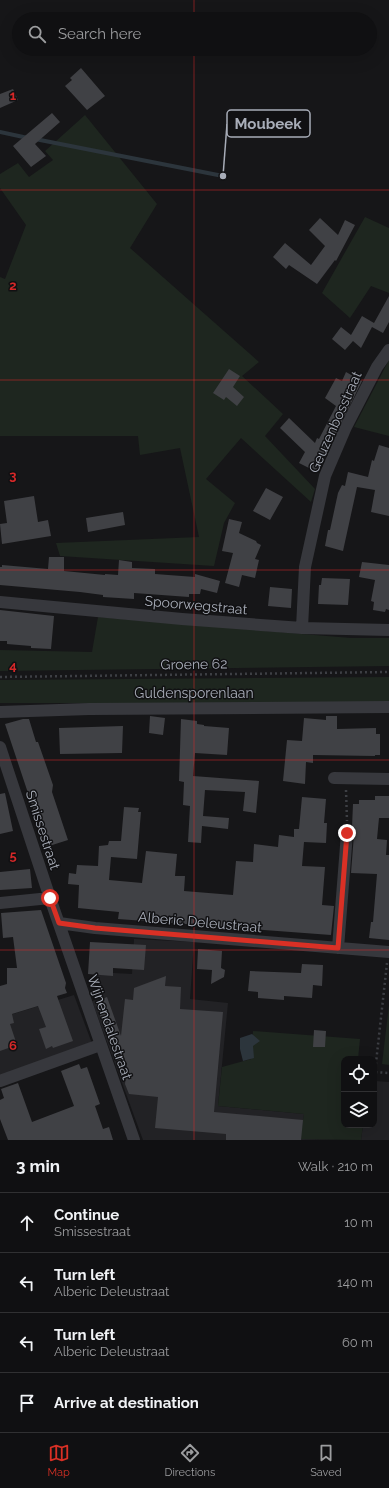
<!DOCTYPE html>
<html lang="en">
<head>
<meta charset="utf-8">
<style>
	body { margin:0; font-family:Raleway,sans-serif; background:#1e1e20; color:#f1f3f6 }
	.controls { position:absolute; right:12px; bottom:12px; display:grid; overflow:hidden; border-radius:8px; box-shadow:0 4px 16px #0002 }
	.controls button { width:36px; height:36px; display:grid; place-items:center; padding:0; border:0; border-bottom:1px solid #303032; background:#101012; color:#f1f3f6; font:20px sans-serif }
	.stop { position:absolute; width:12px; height:12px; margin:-9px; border:3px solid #d93025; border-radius:50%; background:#fff }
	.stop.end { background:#d93025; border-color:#fff; box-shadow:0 1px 4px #0008 }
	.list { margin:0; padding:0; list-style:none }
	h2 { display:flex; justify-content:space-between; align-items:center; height:52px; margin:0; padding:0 16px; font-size:17px }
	h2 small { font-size:13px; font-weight:400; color:#9c9d9f }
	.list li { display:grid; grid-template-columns:26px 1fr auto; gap:12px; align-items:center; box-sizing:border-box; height:60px; padding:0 16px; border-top:1px solid #303032 }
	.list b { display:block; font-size:15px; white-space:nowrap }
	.list p { margin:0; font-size:13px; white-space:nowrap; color:#9c9d9f }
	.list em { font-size:13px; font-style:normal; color:#9c9d9f }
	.icon { flex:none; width:22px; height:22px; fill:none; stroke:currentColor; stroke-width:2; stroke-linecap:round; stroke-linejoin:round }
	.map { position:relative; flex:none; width:389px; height:1140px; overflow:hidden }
	.search { position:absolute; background:#101012; box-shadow:0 4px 16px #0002; left:12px; right:12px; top:12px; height:44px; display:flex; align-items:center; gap:10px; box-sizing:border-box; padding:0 14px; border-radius:22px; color:#9c9d9f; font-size:15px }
	.sheet { height:292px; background:#101012 }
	nav { display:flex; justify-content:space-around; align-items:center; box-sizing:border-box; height:56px; border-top:1px solid #303032; background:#101012; font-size:11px; color:#9c9d9f }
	nav a { display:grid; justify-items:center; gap:2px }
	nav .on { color:#d93025 }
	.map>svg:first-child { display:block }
	.built { fill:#222225 }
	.green { fill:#1e261f }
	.water { fill:#2c353c }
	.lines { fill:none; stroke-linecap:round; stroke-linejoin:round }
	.stream { stroke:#2c353c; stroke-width:4 }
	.building { fill:#404145 }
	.path { stroke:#3d3f44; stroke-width:2.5; stroke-dasharray:2 3; stroke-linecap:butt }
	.minor { stroke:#37383d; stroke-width:12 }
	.route { stroke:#d93025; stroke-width:5 }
	.grid { fill:none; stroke:#d62828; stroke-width:1; stroke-opacity:0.55 }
	.labels { text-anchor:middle; stroke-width:3; stroke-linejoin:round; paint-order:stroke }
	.street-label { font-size:14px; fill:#a8adb8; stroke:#111113 }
	.grid-label { font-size:13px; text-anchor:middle; font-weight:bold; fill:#d62828; stroke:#111113; stroke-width:3; stroke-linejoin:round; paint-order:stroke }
	.leader { fill:none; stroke:#a8adb8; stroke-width:1.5 }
	.callout-dot { fill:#a8adb8; stroke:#111113; stroke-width:1.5 }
	.callout { fill:#111113; stroke:#a8adb8; stroke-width:1.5 }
	.callout-label { font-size:15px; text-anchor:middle; font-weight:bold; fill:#a8adb8 }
</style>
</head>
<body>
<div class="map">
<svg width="389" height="1140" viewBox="0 0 389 1140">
	<rect width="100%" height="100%" fill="#161618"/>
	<path class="built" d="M134 939 194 942 190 999 228 1003 218 1106 304 1114 301 1139 338 1140H143L92 1001 102 999 96 972 132 974Z
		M74 995 94 1049 0 1083V1018Z
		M375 1081 389 1082V1140H361L363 1125H374V1086Z"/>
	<path class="green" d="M85 115 157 204 130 248 259 362 242 376 283 414 265 436 315 489 311 502 241 438 206 479 235 503 224 523 214 566 60 556 56 543 199 537 180 448 140 455 138 436H0V277L5 279 26 225 0 188V174L18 163 29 177 53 160 45 151Z
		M365 217 389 228V293L371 286 350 318 322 293Z
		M389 360V436L354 427Z
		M98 617 351 638H389V666L0 671V650L92 652Z
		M389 677V703H0V680Z
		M389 1005V1065L382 1064Z
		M253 1031 360 1039 358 1059H344V1125H363L361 1140 300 1139 304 1114 218 1106 222 1067 251 1059Z"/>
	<path class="water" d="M252 1034 260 1041 253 1046 254 1058 243 1061 240 1049V1038Z"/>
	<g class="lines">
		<path class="stream" d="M0 132 28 138
			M35 139 223 176"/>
	</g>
	<path class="building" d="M81 68 105 96 87 110 65 86 72 80 70 78Z
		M13 89 18 100 0 108V94Z
		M52 113 60 122 35 144 46 156 31 167 13 146Z
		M320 218 338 235 345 220 355 225 336 261 335 260 317 284 289 265 286 269 273 257 285 243 311 265 325 246 309 230Z
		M389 296V322L383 333 372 327 361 348 353 341 345 350 332 339 341 327 351 335 362 316 374 323Z
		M229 369 240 376 233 387 244 397 237 406 226 397 224 400 213 393Z
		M346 372 362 381 317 472 299 463 305 452 280 428 289 418 315 443 317 438 319 439 336 406 325 398 336 378 342 381Z
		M379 445 389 448V516L371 512 375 490 357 487 343 551 325 546 328 530H330L338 493 342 485 345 486 348 472 368 477 372 460 374 461Z
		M266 488 283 497 270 520 253 511Z
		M34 496 38 522 48 520 51 536 2 544 0 524 7 523 4 501Z
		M123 512 125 525 88 532 86 518Z
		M229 519 242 522 239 533 256 541 257 543 261 545 255 559 259 560 255 578 242 575 239 587 225 583 233 553 222 551Z
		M49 557H64V571L105 575V574L118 575 119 560 132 562V568L155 569V574L195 577V574L220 581 217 593 201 589 200 594H189V597L134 593V599L103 597V595L80 592 0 585V567H2V565L48 569Z
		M362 562 389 565V610L386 609 385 612 373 610 374 602 371 601 375 580 359 577Z
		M322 578 350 579 348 605 318 604 319 585H321Z
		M270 587 292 589 291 608 268 606Z
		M0 610 54 616 51 649 31 648V646L7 644V641H0Z
		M150 716 165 718 163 735 149 733Z
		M326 716H337V729L376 728V734H380V755H375V756L313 755V763L306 762 305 784 283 781 287 740 302 741 304 718 326 720Z
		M23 719H29L36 742H38L53 785 52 792 68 840 46 847 5 724Z
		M181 719 197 721V724L204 725V726L229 728 227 755 195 753 193 776 259 781 256 813 243 811 245 792 205 790 203 816 229 818 228 829 202 826 201 843 188 842 190 806 183 805 184 782 179 781Z
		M123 726 122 753 60 754 59 728Z
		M5 793 13 831 0 834V794Z
		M375 796H389V818H379L377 839 387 840 386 855H389V940L369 938 371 922H373L377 874 351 873 354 834 352 827 353 804H359V800H375Z
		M302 797 326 799 324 823H327L326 843 304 842 302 866 325 867 322 905 334 906 331 935 118 919 119 912 78 908 79 885 68 884 69 873 76 874 77 865 98 866 99 846 108 845 109 841H121L124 807 139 808 138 812H141L137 859 111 857 109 880 142 883 146 851 177 854 175 876H185L184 891 233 895 236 861 253 862 254 844 278 847 279 835 294 837V829H299Z
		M30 869 32 888 0 890V872Z
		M41 910 66 983 65 988 67 993 57 996 73 1041 53 1048 52 1046 46 1049 39 1029 46 1027 38 1006 12 1014 14 1023 10 1024 17 1045 0 1051V986L7 984V968H17L13 937 3 938 1 913Z
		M90 942 146 945 144 970 113 968V976L88 974Z
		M198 949 222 951 221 968 225 970 224 977 211 984 212 970 197 969Z
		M302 964 323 965 322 986 313 985 312 998 284 996V1000L258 998V992L248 991 250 971 301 973Z
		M166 976 165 986 181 987 180 1009 223 1012 214 1112 303 1120 301 1140H226V1134L155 1128 158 1097 129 1094 125 1084 127 1063 117 1062 118 1050H113L95 1002 107 997 121 1036 125 999 133 1000 134 988Z
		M314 1030 326 1031 325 1047H313Z
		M79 1064 81 1069 87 1067 100 1104 95 1106 103 1129 109 1127 113 1140H8L0 1119V1100L4 1098 1 1089 18 1083 32 1122 74 1106 61 1071Z"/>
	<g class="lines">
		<path class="path" d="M0 677 389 672
			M346 790 347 821
			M387 963 375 1072 389 1073"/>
		<path class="minor" d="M0 602 182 619 302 628 389 630
			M302 628 305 567 325 476 346 427 377 367 389 350
			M0 712 89 709 389 707
			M0 747 50 898 134 1140
			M334 778 389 779
			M0 903 50 898
			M59 923 95 928 389 952
			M338 948 347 833
			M0 1081 100 1045"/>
	</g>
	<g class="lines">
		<path class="route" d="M50 898 59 923 95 928 338 948 347 833"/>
	</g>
	<path class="grid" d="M194 0V19M194 49V1140M0 190H389M0 380H389M0 570H389M0 760H389M0 950H389"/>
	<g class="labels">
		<g class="street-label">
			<text transform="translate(335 422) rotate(-66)" y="5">Geuzenbosstraat</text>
			<text transform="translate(196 605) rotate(5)" y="5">Spoorwegstraat</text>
			<text transform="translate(194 664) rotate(-1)" y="5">Groene 62</text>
			<text x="194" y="698">Guldensporenlaan</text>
			<text transform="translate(43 830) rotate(72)" y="5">Smissestraat</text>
			<text transform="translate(200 922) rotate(5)" y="5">Alberic Deleustraat</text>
			<text transform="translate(110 1027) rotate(71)" y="5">Wijnendalestraat</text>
		</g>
	</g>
	<g class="grid-label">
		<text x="13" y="100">1</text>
		<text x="13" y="290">2</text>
		<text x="13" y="480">3</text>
		<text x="13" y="670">4</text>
		<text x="13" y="860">5</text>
		<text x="13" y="1050">6</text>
	</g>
	<path class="leader" d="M223 176L227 124"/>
	<circle class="callout-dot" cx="223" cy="176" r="4"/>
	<rect class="callout" x="227" y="110" width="83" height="27" rx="4"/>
	<g class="callout-label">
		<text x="268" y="129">Moubeek</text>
	</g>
</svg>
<div class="controls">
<button><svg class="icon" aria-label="locate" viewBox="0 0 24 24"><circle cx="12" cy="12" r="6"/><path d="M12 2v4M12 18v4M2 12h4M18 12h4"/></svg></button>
<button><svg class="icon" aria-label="layers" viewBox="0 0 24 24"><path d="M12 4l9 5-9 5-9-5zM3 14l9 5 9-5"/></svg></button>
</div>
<div class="stop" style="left:50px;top:898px"></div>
<div class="stop end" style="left:347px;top:833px"></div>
<div class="search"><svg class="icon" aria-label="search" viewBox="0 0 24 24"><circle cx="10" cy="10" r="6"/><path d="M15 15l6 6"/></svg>Search here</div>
</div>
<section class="sheet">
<h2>3 min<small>Walk · 210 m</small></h2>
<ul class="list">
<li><svg class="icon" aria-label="ahead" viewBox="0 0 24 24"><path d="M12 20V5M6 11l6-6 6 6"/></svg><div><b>Continue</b><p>Smissestraat</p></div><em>10 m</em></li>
<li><svg class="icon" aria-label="left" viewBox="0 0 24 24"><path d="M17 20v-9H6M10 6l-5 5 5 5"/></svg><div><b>Turn left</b><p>Alberic Deleustraat</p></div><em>140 m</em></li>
<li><svg class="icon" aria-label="left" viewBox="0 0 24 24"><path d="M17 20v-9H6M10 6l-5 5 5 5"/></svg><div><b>Turn left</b><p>Alberic Deleustraat</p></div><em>60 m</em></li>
<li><svg class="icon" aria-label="arrive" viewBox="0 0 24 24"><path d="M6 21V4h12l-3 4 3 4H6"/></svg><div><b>Arrive at destination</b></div></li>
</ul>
</section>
<nav>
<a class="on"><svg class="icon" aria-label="map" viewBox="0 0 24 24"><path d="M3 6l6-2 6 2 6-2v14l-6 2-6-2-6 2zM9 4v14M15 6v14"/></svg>Map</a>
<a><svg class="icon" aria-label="directions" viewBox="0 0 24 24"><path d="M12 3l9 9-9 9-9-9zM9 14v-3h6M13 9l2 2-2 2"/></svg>Directions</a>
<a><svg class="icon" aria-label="saved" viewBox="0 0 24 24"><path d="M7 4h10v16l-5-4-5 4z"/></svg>Saved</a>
</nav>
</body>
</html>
